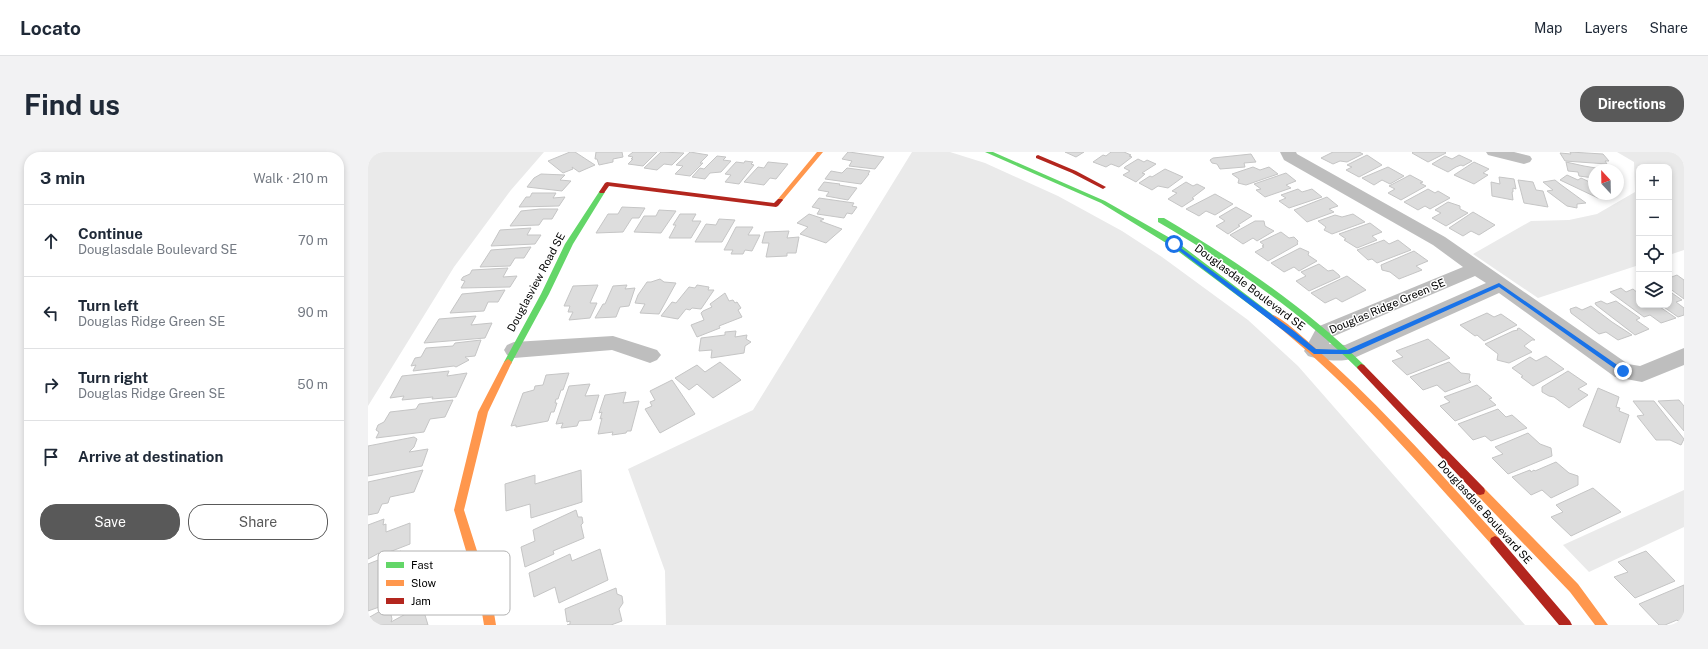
<!DOCTYPE html>
<html lang="en">
<head>
<meta charset="utf-8">
<style>
	body { margin:0; font-family:"Public Sans",sans-serif; background:#f2f2f3; color:#1f2937 }
	.controls { position:absolute; right:12px; top:12px; display:grid; overflow:hidden; border-radius:8px; box-shadow:0 2px 6px #0003 }
	.controls button { width:36px; height:36px; display:grid; place-items:center; padding:0; border:0; border-bottom:1px solid #e0e1e3; background:#fff; color:#1f2937; font:20px sans-serif }
	.compass { position:absolute; left:1220px; top:12px; width:36px; height:36px; border-radius:50%; background:#fff; box-shadow:0 2px 6px #0003; rotate:338deg }
	.stop { position:absolute; width:12px; height:12px; margin:-9px; border:3px solid #1a73e8; border-radius:50%; background:#fff }
	.stop.end { background:#1a73e8; border-color:#fff; box-shadow:0 1px 4px #0008 }
	.list { margin:0; padding:0; list-style:none }
	h2 { display:flex; justify-content:space-between; align-items:center; height:52px; margin:0; padding:0 16px; font-size:17px }
	h2 small { font-size:13px; font-weight:400; color:#747a83 }
	.list li { display:grid; grid-template-columns:26px 1fr auto; gap:12px; align-items:center; box-sizing:border-box; height:72px; padding:0 16px; border-top:1px solid #e0e1e3 }
	.list b { display:block; font-size:15px; white-space:nowrap }
	.list p { margin:0; font-size:13px; white-space:nowrap; color:#747a83 }
	.list em { font-size:13px; font-style:normal; color:#747a83 }
	.actions { display:flex; gap:8px; padding:12px 16px }
	.actions a { flex:1; padding:9px 0; border:1px solid #595959; border-radius:16px; text-align:center; font-size:14px; color:#595959 }
	.actions .main { background:#595959; color:#fff }
	.icon { flex:none; width:22px; height:22px; fill:none; stroke:currentColor; stroke-width:2; stroke-linecap:round; stroke-linejoin:round }
	.map { position:relative; flex:none; width:1316px; height:473px; overflow:hidden; border-radius:16px }
	header { display:flex; align-items:center; gap:24px; box-sizing:border-box; height:56px; padding:0 20px; background:#fff; border-bottom:1px solid #e0e1e3 }
	header strong { font-size:19px }
	nav { display:flex; gap:22px; margin-inline-start:auto; font-size:14px }
	.intro { display:flex; align-items:center; justify-content:space-between; box-sizing:border-box; height:96px; padding:0 24px }
	h1 { margin:0; font-size:28px }
	.button { padding:10px 18px; border-radius:16px; background:#595959; color:#fff; font-size:14px; font-weight:700 }
	main { display:flex; gap:24px; padding:0 24px }
	aside { flex:1; background:#fff; border-radius:16px; box-shadow:0 2px 6px #0003 }
	.map>svg:first-child { display:block }
	.green { fill:#eaeaea }
	.building { fill:#ddd; stroke:#c5c5c5 }
	.lines { fill:none; stroke-linecap:round; stroke-linejoin:round }
	.street { fill:#bebebe; fill-rule:evenodd }
	.fast { fill:#63d668; fill-rule:evenodd }
	.slow { fill:#ff974d; fill-rule:evenodd }
	.jam { fill:#b3261e; fill-rule:evenodd }
	.route { fill:#1a73e8 }
	.labels { text-anchor:middle; stroke-width:3; stroke-linejoin:round; paint-order:stroke }
	.street-label { font-size:11px; fill:#000; stroke:#fff }
	.key { fill:#fff; stroke:#b2b2b2; stroke-width:1 }
	.key-label { font-size:11px; fill:#000 }
</style>
</head>
<body>
<header>
<strong>Locato</strong>
<nav><a>Map</a><a>Layers</a><a>Share</a></nav>
</header>
<div class="intro"><h1>Find us</h1><a class="button">Directions</a></div>
<main>
<aside>
<h2>3 min<small>Walk · 210 m</small></h2>
<ul class="list">
<li><svg class="icon" aria-label="ahead" viewBox="0 0 24 24"><path d="M12 20V5M6 11l6-6 6 6"/></svg><div><b>Continue</b><p>Douglasdale Boulevard SE</p></div><em>70 m</em></li>
<li><svg class="icon" aria-label="left" viewBox="0 0 24 24"><path d="M17 20v-9H6M10 6l-5 5 5 5"/></svg><div><b>Turn left</b><p>Douglas Ridge Green SE</p></div><em>90 m</em></li>
<li><svg class="icon" aria-label="right" viewBox="0 0 24 24"><path d="M7 20v-9h11M14 6l5 5-5 5"/></svg><div><b>Turn right</b><p>Douglas Ridge Green SE</p></div><em>50 m</em></li>
<li><svg class="icon" aria-label="arrive" viewBox="0 0 24 24"><path d="M6 21V4h12l-3 4 3 4H6"/></svg><div><b>Arrive at destination</b></div></li>
</ul>
<div class="actions"><a class="main">Save</a><a>Share</a></div>
</aside>
<div class="map">
<svg width="1316" height="473" viewBox="0 0 1316 473">
	<rect width="100%" height="100%" fill="#fff"/>
	<path class="green" d="M0 0H176L143 38 86 115 0 254Z
		M544 0H582L617 11 690 44 754 79 794 105 880 168 930 214 1157 473H298L297 419 260 317 385 258Z
		M1249 0H1316V98L1301 103V15H1271V113L1170 146 1105 102 1163 69 1201 68 1229 62 1267 40 1266 10Z
		M1316 338V375L1221 420 1195 393Z"/>
	<path class="building" d="M202 0H207L227 13 211 20 204 15 205 17 195 21 180 9Z
		M228 0H254L255 5 245 7V10L231 13 229 7H227Z
		M265 0H289L275 14 260 12 265 7H263L265 5 260 4Z
		M293 0 316 1 304 13 296 12 289 18 276 16Z
		M322 0 340 3 332 11H335L322 24 307 22 315 14 308 13Z
		M480 0H481L516 5 507 17 481 14 484 9 474 7Z
		M697 0H716L708 5Z
		M743 0H756L763 3 761 4 764 5 751 15 743 12 738 15 725 10 735 3 738 4Z
		M965 0H991L995 2 979 10 972 9 965 12 953 6Z
		M1045 0H1077L1078 1 1060 10 1044 1Z
		M1202 0 1235 2 1241 9H1237L1239 12 1197 9 1192 1 1203 2Z
		M883 2 888 10 876 11 877 15 852 17 849 12 844 11 842 8 845 6Z
		M999 3 1014 13 991 25 978 18 984 15 979 13Z
		M1091 3 1104 9 1095 14 1093 13 1088 15 1080 20 1064 12 1077 4 1084 7Z
		M349 4 358 5 355 8 363 9 353 20 342 21 337 27 324 25 332 16 336 17Z
		M770 7 776 10 779 8 788 12 774 21 777 22 768 30 755 23 762 19 756 16 757 15Z
		M377 9 385 10 383 12 386 13 371 32 357 30 363 23 357 22 368 10 376 11Z
		M400 10 420 12 408 27 402 26 396 33 376 30 390 15 396 16Z
		M1106 10 1121 17 1115 21 1120 23 1106 32 1086 23Z
		M1198 10 1216 14 1240 18H1226V26L1211 24 1210 20 1200 19Z
		M885 15 892 18 901 15 910 22 878 33 870 31 871 27 864 22Z
		M1020 15 1036 24 1022 32 1014 28 1006 33 994 26Z
		M479 16 502 19 500 22H501L493 32 457 27 463 19 474 21Z
		M797 17 815 25 800 36 790 34 784 38 771 31 782 24 784 25Z
		M918 21 928 29 918 33 923 36 897 45 888 38 893 37 886 32Z
		M173 22 197 23 192 28 203 29 194 39 159 35 166 26Z
		M1042 23 1055 30 1052 31 1058 34 1033 48 1020 41 1027 37 1021 34Z
		M1199 23 1210 28 1213 26 1226 32V42H1245L1240 46 1235 43 1230 46 1192 28Z
		M1131 25 1146 27 1148 37 1145 36V40H1144L1145 48 1124 44 1123 30 1132 32Z
		M1150 28 1165 30 1168 38 1175 39 1180 55 1156 51Z
		M1187 28 1192 32 1218 51 1209 52V56L1199 54 1179 39 1185 38 1175 30Z
		M456 30 472 32 471 33 489 36 480 48 458 44 461 40 450 38Z
		M818 30 825 34 829 32 837 36 824 46 826 47 814 55 800 47 809 41 804 39Z
		M930 37 934 40 944 37 954 45 921 56 911 49 918 46 913 43Z
		M1060 37 1067 41 1070 39 1082 46 1062 57 1057 54 1050 58 1036 50Z
		M164 41H188L185 46 197 45 191 54 151 55 158 45H162Z
		M847 42 865 52 847 63 838 59 831 64 818 57Z
		M959 45 970 54 961 57 966 60 939 70 926 58Z
		M451 46 486 51 484 54 489 55 484 62 479 61 476 66 449 62 452 57 444 55Z
		M1080 50 1092 54V57L1100 61 1078 74 1064 66 1073 61 1067 58Z
		M254 55 277 56 271 66H264L255 80 228 81 240 62H250Z
		M868 55 884 64 870 73 872 74 860 82 848 74 857 69 851 65Z
		M172 57H190L184 67H175L171 73 142 74 153 59Z
		M291 58 308 59 293 81 266 80 276 64H288Z
		M1105 60 1127 73 1111 83 1103 79 1095 84 1081 76Z
		M312 62H328L324 69H333L323 86H301L308 73H305Z
		M441 62 456 67 452 69 474 77 458 91 432 82 440 75 429 71Z
		M985 62 997 70 964 82 956 78 958 75 950 69 967 63 974 65Z
		M351 67 367 68 354 90H327L338 72 348 73Z
		M887 69H896L897 74 906 79 889 89 885 86 875 92 862 83Z
		M1002 71 1014 80 1004 84 1009 88 989 96 976 88 978 87 971 82Z
		M368 75H385L380 83H392L384 99 377 98 375 102H363L365 98H356Z
		M163 76 159 83H173L167 92 123 94 132 78Z
		M421 79 419 86 431 85 428 101H419V104L398 105 401 91H394L397 80Z
		M913 80 921 86 926 85 930 89 929 91 930 92 900 109 887 100 896 95 894 94 896 93 892 90Z
		M1016 88 1021 92 1030 88 1043 98 1009 111 1004 107 1000 108 989 98Z
		M163 95 156 106H147L142 114 112 115 123 98Z
		M932 96 941 100 940 103 949 109 931 119 926 115 916 120 903 111Z
		M1046 99 1060 109 1048 114 1054 118 1031 127 1022 120 1014 118 1013 113Z
		M951 112 960 119 965 118 971 123 972 125 941 139 928 129 938 124 933 120Z
		M140 116 135 125 149 124 142 135 93 136 97 129 93 128 95 125 102 122 104 118Z
		M1309 123 1316 128V147L1301 136V126Z
		M979 124 998 138 974 150 968 146 957 151 943 141Z
		M292 127 296 130 308 131 291 162 272 161 277 152 267 151 270 143 279 130H283Z
		M230 133 222 151H229L222 166 201 168 205 160H200L202 154H196L205 134Z
		M259 133 257 137 267 136 261 154 252 155 248 165 227 166 235 152H237L245 134Z
		M329 133 341 135 340 138H346L333 157 324 156 322 158 318 157 310 167 293 164 304 150 308 151 321 135 327 136Z
		M1253 136 1258 140 1265 137 1271 142V153H1289L1308 166 1293 171 1282 163 1276 165 1242 140Z
		M137 138 130 150H120L116 159 82 161 94 142Z
		M1301 139 1314 148 1308 150 1316 156V163L1310 165 1293 153H1301Z
		M357 141 361 149 365 148 367 151 369 150 373 156 370 158 374 165 351 174 352 176 329 185 323 173 336 168 333 161 335 159 344 155 342 152Z
		M1233 149 1239 152 1248 149 1272 166 1268 168 1281 177 1267 183 1228 153 1227 151Z
		M1223 154 1244 170 1264 183 1250 188 1238 180 1231 182 1203 161 1202 157 1208 155 1214 158Z
		M1119 161 1126 165 1133 162 1149 173 1116 189 1109 183 1107 184 1092 173Z
		M108 164 103 173 124 171 117 186 56 191 71 167Z
		M1151 176 1167 188H1164L1156 194 1164 200 1141 211 1129 208 1130 202 1117 192 1145 179 1150 178 1149 177Z
		M368 179 367 185 379 183 378 187 383 190 377 194 376 201 343 206 344 198 331 199 333 186 357 183V180Z
		M1060 187 1082 206 1039 223 1024 209 1035 205 1028 199Z
		M113 188 107 204 97 205 101 208 88 215 86 214 45 219 48 213 43 214 47 206 53 205 58 196 85 194 87 191Z
		M1178 204 1196 217 1165 234 1153 225 1155 224 1144 216 1162 205 1168 209Z
		M352 210 373 228 345 246 329 232 321 238 307 226 329 213 337 220Z
		M1081 210 1093 221 1102 222 1101 228 1103 230 1077 240 1069 233 1055 238 1042 225Z
		M81 219 79 224 99 221 88 245 64 247 65 245 34 248 36 244 22 246 34 224Z
		M1200 219 1219 232 1210 237 1220 243 1201 256 1186 245 1181 244 1174 240V235Z
		M201 221 195 238H193L190 247H188L187 251H189L186 260H183L180 269 148 275V273L143 274 155 241 166 238 167 234 175 233 178 223Z
		M304 228 327 262 292 281 277 257 284 254 282 250 287 248 282 239Z
		M222 232 217 244 231 243 223 268 211 269 209 274 193 276 195 271 188 272 201 234Z
		M1109 233 1124 246 1121 247 1128 253 1087 269 1072 254 1082 250 1076 245Z
		M1230 236 1251 245 1248 255 1252 256 1251 259 1261 263 1252 291 1215 274Z
		M258 240 255 251 271 249 263 279H259L258 281 244 283 245 280 230 282 234 266 232 267 234 260 231 261 237 243Z
		M85 248 77 265 62 267 56 280 8 286 11 280 8 278 10 273 16 270 22 260 48 257 51 252Z
		M1311 248 1316 254V279L1290 249Z
		M1265 249H1286L1316 287 1313 293 1302 288H1288L1269 264 1276 263Z
		M1130 257 1138 265 1144 263 1159 276 1123 289 1117 284 1105 288 1090 272Z
		M1160 281 1172 292 1183 296 1184 304 1140 322 1124 306 1135 302 1127 295Z
		M46 285 49 287 46 295 41 300 60 297 54 314 0 324V294Z
		M1188 310 1201 321 1210 324V333L1183 346 1174 338 1163 343 1144 325 1162 318 1163 320 1166 318 1167 319Z
		M55 318 46 340 22 345 20 351 14 352 10 361 0 363V330Z
		M213 318 214 350 163 366 162 352 138 359 137 332 167 323V332Z
		M1225 336 1253 360 1203 384 1183 365 1195 360 1188 353Z
		M208 358 210 365H214L215 371 213 373 216 386 185 399 186 402 157 415 153 395 167 389 165 378Z
		M16 367 15 373 18 372V380L42 371V392L11 404V401L0 407V373Z
		M232 397 240 428 191 451 187 435 166 445 161 421 202 402 204 409Z
		M33 399 35 427 14 436V454L0 459V412Z
		M1278 399 1307 429 1267 446 1246 425 1260 420 1250 410Z
		M1316 433V473H1314L1309 468 1297 473H1291L1271 452Z
		M248 436 249 442 254 444 255 451 251 457 254 469 243 473H199L202 472V469L199 470 197 457Z
		M54 453 60 473H0V466L21 454 24 467 23 470Z"/>
	<g class="lines">
		<path class="street" d="M912 0H928L929 2 1077 85 1260 212 1272 214 1316 196V213L1274 230 1247 225 1131 141 986 206C973 211 953 208 940 204L936 199 949 175 1095 115 1065 93 916 8ZM1107 124 1118 131 977 193 961 192 964 185Z
			M1118 0H1146L1162 4 1164 7 1162 10 1156 12 1120 3Z
			M245 184 289 198 293 203 289 208 282 211 244 198 146 206 139 203 136 198 139 193 146 190Z"/>
		<path class="fast" d="M617 0H625L737 49 809 90 909 166 905 169 902 168 803 94 733 51Z
			M234 38 237 40 205 92 181 142 144 210 143 212H137L136 210 173 142 197 92 231 40Z
			M790 66H796C868 109 936 154 996 213L997 215 996 217H990C930 158 862 112 790 70Z"/>
		<path class="slow" d="M449 0H455L414 49H410V47Z
			M905 163C915 166 937 187 946 195 1013 253 1071 320 1131 386L1132 389 1131 392 1127 394 1123 392C1052 313 986 235 902 168L901 166Z
			M140 207 144 210 120 260 96 358 123 443 128 473H116L111 443 86 358 110 260 136 210Z
			M1112 335 1116 336 1210 432 1240 473H1227L1202 440 1108 342 1107 339 1108 336Z"/>
		<path class="jam" d="M670 3 708 19 738 35 735 37 733 36 704 21 668 6V4Z
			M239 30 406 51 410 47H414L415 48 410 54 408 55 241 34 236 41H232L231 40 237 31Z
			M993 212 996 213 1116 336 1117 339 1116 342 1112 343 1108 342 990 217 989 215Z
			M1127 384 1131 386 1202 469 1204 473H1191L1123 392 1122 389 1123 386Z"/>
	</g>
	<path class="route" d="M806 91 926 179 948 197 979 198 1131 131 1258 219 1257 221H1253L1131 135 982 202H946L804 93 803 92Z"/>
	<g class="labels">
		<g class="street-label">
			<text transform="translate(168 130) rotate(-62)" y="4">Douglasview Road SE</text>
			<text transform="translate(882 135) rotate(37)" y="4">Douglasdale Boulevard SE</text>
			<text transform="translate(1019 154) rotate(-23)" y="4">Douglas Ridge Green SE</text>
			<text transform="translate(1117 360) rotate(48)" y="4">Douglasdale Boulevard SE</text>
		</g>
	</g>
	<rect x="10" y="399" width="132" height="64" rx="6" class="key"/>
	<rect x="18" y="410" width="18" height="6" fill="#63d668"/>
	<rect x="18" y="428" width="18" height="6" fill="#ff974d"/>
	<rect x="18" y="446" width="18" height="6" fill="#b3261e"/>
	<g class="key-label">
		<text x="43" y="417">Fast</text>
		<text x="43" y="435">Slow</text>
		<text x="43" y="453">Jam</text>
	</g>
</svg>
<div class="controls">
<button>+</button>
<button>−</button>
<button><svg class="icon" aria-label="locate" viewBox="0 0 24 24"><circle cx="12" cy="12" r="6"/><path d="M12 2v4M12 18v4M2 12h4M18 12h4"/></svg></button>
<button><svg class="icon" aria-label="layers" viewBox="0 0 24 24"><path d="M12 4l9 5-9 5-9-5zM3 14l9 5 9-5"/></svg></button>
</div>
<svg class="compass" viewBox="-18 -18 36 36"><path d="M0-13l5 13h-10z" fill="#e53935"/><path d="M0 13l5-13h-10z" fill="#747a83"/></svg>
<div class="stop" style="left:806px;top:92px"></div>
<div class="stop end" style="left:1255px;top:219px"></div>
</div>
</main>
</body>
</html>
